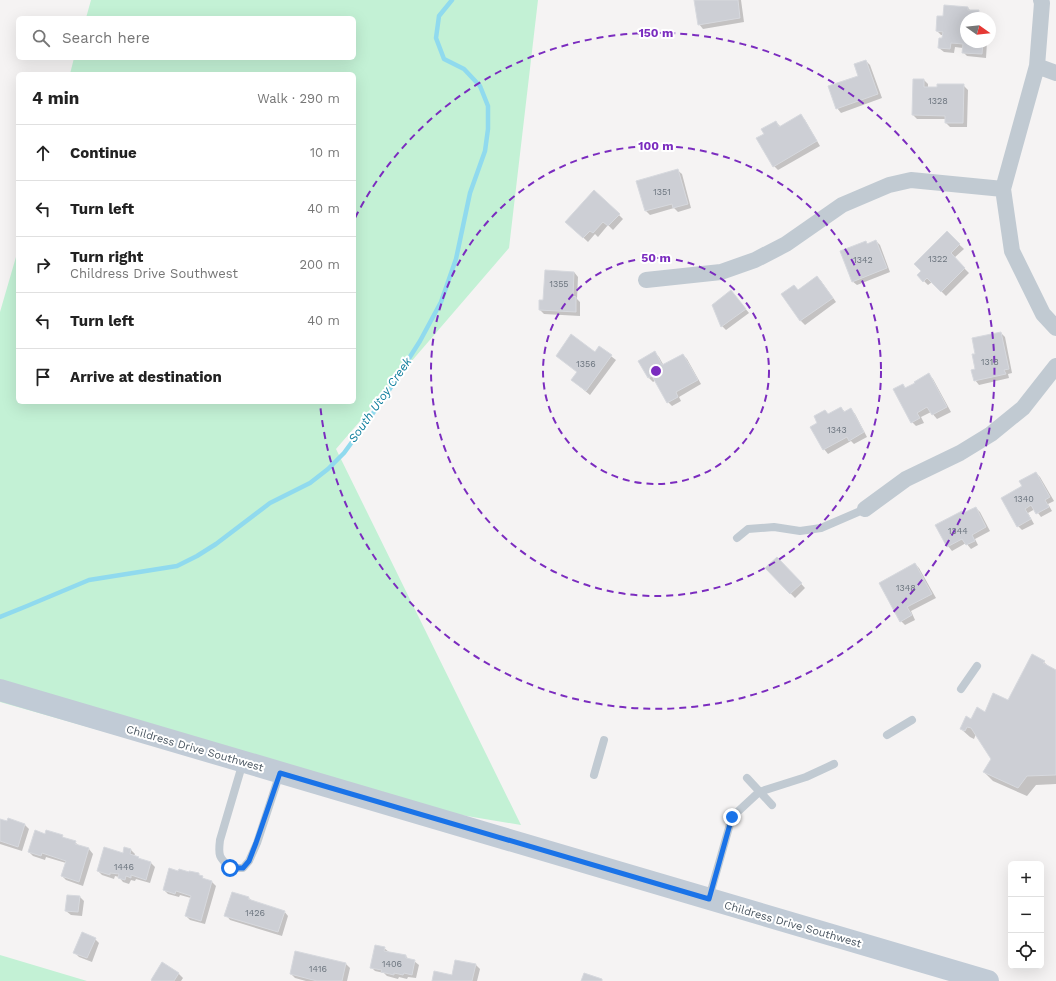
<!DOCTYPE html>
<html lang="en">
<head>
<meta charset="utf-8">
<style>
	body { margin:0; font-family:"Work Sans",sans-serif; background:#f2f2f2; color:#222 }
	.controls { position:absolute; right:12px; bottom:12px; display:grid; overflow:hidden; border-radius:6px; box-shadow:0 4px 16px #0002 }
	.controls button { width:36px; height:36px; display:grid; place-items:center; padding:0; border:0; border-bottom:1px solid #e0e0e0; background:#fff; color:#222; font:20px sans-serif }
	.compass { position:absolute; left:960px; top:12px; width:36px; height:36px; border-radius:50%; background:#fff; box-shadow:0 4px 16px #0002; rotate:105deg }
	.stop { position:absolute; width:12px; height:12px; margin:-9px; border:3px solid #1a73e8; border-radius:50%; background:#fff }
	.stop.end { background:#1a73e8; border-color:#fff; box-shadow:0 1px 4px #0008 }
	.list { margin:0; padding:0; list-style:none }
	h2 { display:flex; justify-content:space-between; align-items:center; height:52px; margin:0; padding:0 16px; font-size:17px }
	h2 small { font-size:13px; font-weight:400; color:#767676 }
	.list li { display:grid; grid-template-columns:26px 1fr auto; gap:12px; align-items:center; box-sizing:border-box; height:56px; padding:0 16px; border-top:1px solid #e0e0e0 }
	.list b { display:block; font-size:15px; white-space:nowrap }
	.list p { margin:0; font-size:13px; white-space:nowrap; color:#767676 }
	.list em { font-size:13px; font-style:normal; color:#767676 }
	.icon { flex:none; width:22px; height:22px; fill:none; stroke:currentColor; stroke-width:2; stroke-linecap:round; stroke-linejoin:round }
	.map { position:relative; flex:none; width:1056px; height:981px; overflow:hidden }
	.search { position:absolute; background:#fff; box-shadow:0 4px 16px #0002; left:16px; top:16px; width:340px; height:44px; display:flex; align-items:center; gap:10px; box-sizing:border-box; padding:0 14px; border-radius:6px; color:#767676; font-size:15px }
	.panel { position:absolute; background:#fff; box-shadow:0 4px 16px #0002; left:16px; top:72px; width:340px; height:332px; border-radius:6px }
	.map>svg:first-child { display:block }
	.green { fill:#c3f1d5 }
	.shadow { fill:#0003 }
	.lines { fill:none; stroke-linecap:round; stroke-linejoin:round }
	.stream { stroke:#90daee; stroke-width:4.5 }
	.building { fill:#cdcfd5; stroke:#d7d9de }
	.lane { stroke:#c1cad2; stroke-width:8 }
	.street { stroke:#c1cad2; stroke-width:16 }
	.secondary { stroke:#c1cbd6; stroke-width:22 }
	.route { stroke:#1a73e8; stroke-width:5 }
	.ring { fill:none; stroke:#7b2cbf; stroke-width:2; stroke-dasharray:7 5 }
	.labels { text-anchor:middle; stroke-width:4; stroke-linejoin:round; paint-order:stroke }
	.number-label { font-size:9px; fill:#6b747e }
	.street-label { font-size:11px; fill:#4a5661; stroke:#fff }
	.water-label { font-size:12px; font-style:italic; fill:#0c7c9b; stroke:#fff }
	.centre { fill:#7b2cbf; stroke:#fff; stroke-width:2 }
	.ring-label { font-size:12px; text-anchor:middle; font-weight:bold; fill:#7b2cbf; stroke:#fff; stroke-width:4; stroke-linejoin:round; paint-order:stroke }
</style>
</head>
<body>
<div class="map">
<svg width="1056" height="981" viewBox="0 0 1056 981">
	<rect width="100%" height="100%" fill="#f5f3f3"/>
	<path class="green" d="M91 0H538L509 248 336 449 521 825 306 789 0 702V312L18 250V402H354V74H70L74 58H354V18H86Z
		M0 955 87 981H0Z"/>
	<path class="shadow" d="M695 0H741L744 22 703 29 699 24Z
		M968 8 971 11H978L982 16V18H966V42H987L986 58 967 56 963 52V48L955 47 954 53 944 52 939 48 943 35H941L937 31 944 17Z
		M866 61 870 65 882 98 841 113 837 108 859 76Z
		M924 80 928 84V88L963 85 968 90 967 127H950L946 123V119H917L913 115Z
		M801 116 805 120 820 146 778 170 774 166 765 134 776 122 781 127Z
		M677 170 682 174 691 208 678 212 674 208 650 215 646 211Z
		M619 215 623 219 613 230 608 225 598 237 595 234 588 242 571 226Z
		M947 233 964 249 954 258 969 273 946 296 932 282 928 285 918 275 922 271Z
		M876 241 880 245 890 272 857 285 852 281 866 242 868 244Z
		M574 272 578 277 577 299 580 302V316L544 314 540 310 544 301Z
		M817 277 821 281 836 302 805 325 801 321 782 295 794 286 798 290Z
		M735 296 749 313 726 330 722 326Z
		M1001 333 1005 337 1012 373 1008 374 1009 378 979 385 975 380 976 354Z
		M599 347 616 360 590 395 572 380Z
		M655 353 659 357 664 366 683 355 687 359 701 384 679 397 681 401 672 406 668 402 656 380 653 382 649 378Z
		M929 375 933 379 951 412 937 419 931 412 921 417 924 423 916 426 912 422Z
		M841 408 845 412 851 410 855 414 867 437 854 444 851 441 828 454 824 449 819 423 825 411 829 415Z
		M1036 473 1040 477 1054 501 1048 504 1052 511 1041 517 1035 509 1028 513 1034 524 1022 530 1018 526 1024 486Z
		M976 508 980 512 990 531 975 539 978 545 971 549 966 543 952 551 948 546 964 514Z
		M777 558 805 588 795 598 766 568Z
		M915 564 919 568 936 598 911 611 915 620 905 625 901 621Z
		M1044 662 1050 668 1056 671V784L1036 785 1027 796 993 781 984 772 993 759 976 734 974 739 970 737 961 729 971 721 1008 701Z
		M0 820 7 822 8 820 25 825 29 829 22 851 0 844Z
		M46 835 62 836 65 839 75 842 79 846 89 849 93 854 83 886 66 880 62 876 66 863 46 857 45 860 33 856 29 852Z
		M131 850 135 854 134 856 138 858 140 860 151 863 155 867 150 883 136 879 135 881 131 880 129 884 123 882 119 877 115 876 114 879 102 875 98 871 123 854Z
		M179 872 198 874 206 880 212 882 216 886 205 924 190 920 186 916 191 898 180 895 179 897 168 894 164 890Z
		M80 897 84 901 82 916 71 915 66 911Z
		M248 897 253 902 284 911 288 916 282 936 230 920 226 915Z
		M95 939 99 943 92 962 79 957 75 953Z
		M384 948 389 952 406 956 409 960 414 961 419 965 416 978 408 977 407 979 399 977 398 979 387 976 384 973 375 971 371 967Z
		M456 961 476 965 480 969 477 981H433L452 976Z
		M163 964 179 974 183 978 181 981H153Z
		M346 964 350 968 347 981H306L295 978 291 974Z"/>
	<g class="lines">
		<path class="stream" d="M0 617 27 606 89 580 177 566 197 556 216 544 270 503 310 483 328 469 344 453 384 398 420 341 441 302 456 259 470 193 485 151 488 129V106L480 86 464 69 444 59 436 38 439 16 452 0"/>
	</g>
	<path class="building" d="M694 0H738L740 18 698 25Z
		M944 5 968 7V10H979L978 18H966V42H983L982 54 962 53 963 44 951 43 950 49 938 48 939 38H942L943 32 936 31 937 16H943Z
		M866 60 878 94 836 109 828 86 858 76 854 64Z
		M913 79H924V87H937V84H964L963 123H945V116L912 115Z
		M801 114 817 141 773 167 756 138 764 134 761 129 776 121 779 127Z
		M678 169 688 204 673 208 672 204 645 211 636 181Z
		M594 190 620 214 608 226 603 222 593 233 590 231 583 238 565 222Z
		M947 231 960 244 951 253 965 268 941 292 927 278 923 282 917 275 921 271 914 264Z
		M876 240 887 268 852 282 840 251 866 241 867 244Z
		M545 270 574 272 573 296 576 297V312L539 310V300H543Z
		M817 276 833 298 800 321 781 294 794 285 798 290Z
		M731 290 746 309 721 327 712 305Z
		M1001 332 1009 369 1004 370 1006 374 974 381 971 370 975 369 972 354H975L972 338Z
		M571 334 595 352 599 346 612 355 586 391 571 380 577 372 556 356Z
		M655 351 662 365 683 354 698 380 676 392 678 397 667 403 652 376 648 378 638 361Z
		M929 373 947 407 932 415 927 407 917 413 920 418 911 423 893 389 903 384 905 388 915 383 914 382Z
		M841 407 844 412 851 408 864 432 849 441 847 437 823 450 810 427 817 423 814 416 825 410 828 414Z
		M1036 472 1050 497 1045 500 1049 507 1036 514 1031 505 1025 509 1031 519 1017 527 1001 498 1022 486 1019 481Z
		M976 507 986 527 972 535 975 541 966 545 962 539 947 547 935 525 962 511 963 513Z
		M777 557 802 583 790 594 765 568Z
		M915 563 932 594 907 607 912 615 900 622 879 583Z
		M1032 654 1045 661 1043 663 1056 670V775L1027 776 1018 788 983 772 991 759 971 728 967 727 965 731 960 729 966 716 971 719 977 707 985 712 993 693 1008 700Z
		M8 818 25 824 18 847 0 841V819L7 821Z
		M35 830 45 834 46 830 63 835 62 837 76 841 75 844 89 848 79 882 61 876 66 861 42 853 41 856 28 852Z
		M104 847 123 853 124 847 131 849 130 854 139 857 138 858 151 862 146 880 131 875V878L126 876 125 880 118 878 119 874 110 873V875L97 871Z
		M169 868 178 871 179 869 189 872V871L199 873V875L203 876 202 878 212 881 201 921 185 916 191 896 176 891 175 894 163 890Z
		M232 892 249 897 248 899 285 911 278 932 224 916Z
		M67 895 80 896 78 912 65 911Z
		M82 932 96 938 87 958 73 953Z
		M375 945 385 947 384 951 406 955V958L415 960 412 975 404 973 403 975 394 973V975L381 972 382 970 370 968Z
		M295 951 346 963 342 981H317L290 974Z
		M455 960 476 964 472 981H432L434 971 452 975Z
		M162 962 179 973 174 981H152L151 980Z
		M584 973 602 979V981H581Z"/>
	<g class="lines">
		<path class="lane" d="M737 538 748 529 774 527 800 531 821 528 865 509
			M961 689 977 666
			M887 735 912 720
			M243 762 220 840C218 856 219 857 230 868H243L249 861 257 843 280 773
			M594 775 604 740
			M747 778 772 805
			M709 898 732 817 759 792 806 777 834 764"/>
		<path class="street" d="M1041 0 1042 3 1037 66 1003 189 1012 251 1043 314 1056 328
			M1037 66 1056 73
			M646 280 721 272 755 260 786 244 842 205 889 185 911 180 1003 189
			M865 509 906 479 960 453 991 434 1023 408 1056 366"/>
		<path class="secondary" d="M0 690 988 981"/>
	</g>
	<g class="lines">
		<path class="route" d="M230 868H243L249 861 256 843 280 773 709 899 732 817"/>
	</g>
	<g class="ring">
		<circle cx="656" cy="371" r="113"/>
		<circle cx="656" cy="371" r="225"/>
		<path d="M355 218A338 338 0 1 1 320 403"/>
	</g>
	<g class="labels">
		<g class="number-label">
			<text x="938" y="104">1328</text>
			<text x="662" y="195">1351</text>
			<text x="938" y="262">1322</text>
			<text x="863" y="263">1342</text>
			<text x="559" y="287">1355</text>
			<text x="990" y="365">1318</text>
			<text x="586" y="367">1356</text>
			<text x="837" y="433">1343</text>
			<text x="1024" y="502">1340</text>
			<text x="958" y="534">1344</text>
			<text x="906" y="591">1348</text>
			<text x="124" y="870">1446</text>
			<text x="255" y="916">1426</text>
			<text x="392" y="967">1406</text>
			<text x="318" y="972">1416</text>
		</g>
		<g class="street-label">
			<text transform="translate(195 748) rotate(16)" y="4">Childress Drive Southwest</text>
			<text transform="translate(793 924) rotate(16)" y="4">Childress Drive Southwest</text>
		</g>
		<g class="water-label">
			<text transform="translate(380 400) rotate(-55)" y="4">South Utoy Creek</text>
		</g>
	</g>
	<circle cx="656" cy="371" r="6" class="centre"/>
	<g class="ring-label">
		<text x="656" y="37">150 m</text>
		<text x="656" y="150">100 m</text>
		<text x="656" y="262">50 m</text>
	</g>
</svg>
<div class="controls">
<button>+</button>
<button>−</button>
<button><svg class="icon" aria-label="locate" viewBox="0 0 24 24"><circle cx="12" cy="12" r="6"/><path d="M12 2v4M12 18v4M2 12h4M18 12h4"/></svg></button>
</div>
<svg class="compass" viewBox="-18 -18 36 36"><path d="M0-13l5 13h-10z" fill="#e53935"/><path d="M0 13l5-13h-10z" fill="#767676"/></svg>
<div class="stop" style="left:230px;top:868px"></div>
<div class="stop end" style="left:732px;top:817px"></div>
<div class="search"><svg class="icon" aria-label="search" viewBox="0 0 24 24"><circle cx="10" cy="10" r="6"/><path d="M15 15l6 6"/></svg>Search here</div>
<section class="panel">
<h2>4 min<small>Walk · 290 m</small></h2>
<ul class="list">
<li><svg class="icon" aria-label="ahead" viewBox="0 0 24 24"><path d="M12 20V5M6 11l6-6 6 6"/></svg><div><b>Continue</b></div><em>10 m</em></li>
<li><svg class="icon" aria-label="left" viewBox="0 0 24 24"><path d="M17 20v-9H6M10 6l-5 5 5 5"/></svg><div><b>Turn left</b></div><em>40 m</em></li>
<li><svg class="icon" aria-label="right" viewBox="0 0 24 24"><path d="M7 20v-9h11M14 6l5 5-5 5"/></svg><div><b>Turn right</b><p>Childress Drive Southwest</p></div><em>200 m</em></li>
<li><svg class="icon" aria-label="left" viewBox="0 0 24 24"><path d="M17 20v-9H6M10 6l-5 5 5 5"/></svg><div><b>Turn left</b></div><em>40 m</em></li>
<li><svg class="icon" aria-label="arrive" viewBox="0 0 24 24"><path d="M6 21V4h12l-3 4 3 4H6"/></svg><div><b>Arrive at destination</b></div></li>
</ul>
</section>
</div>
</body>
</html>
